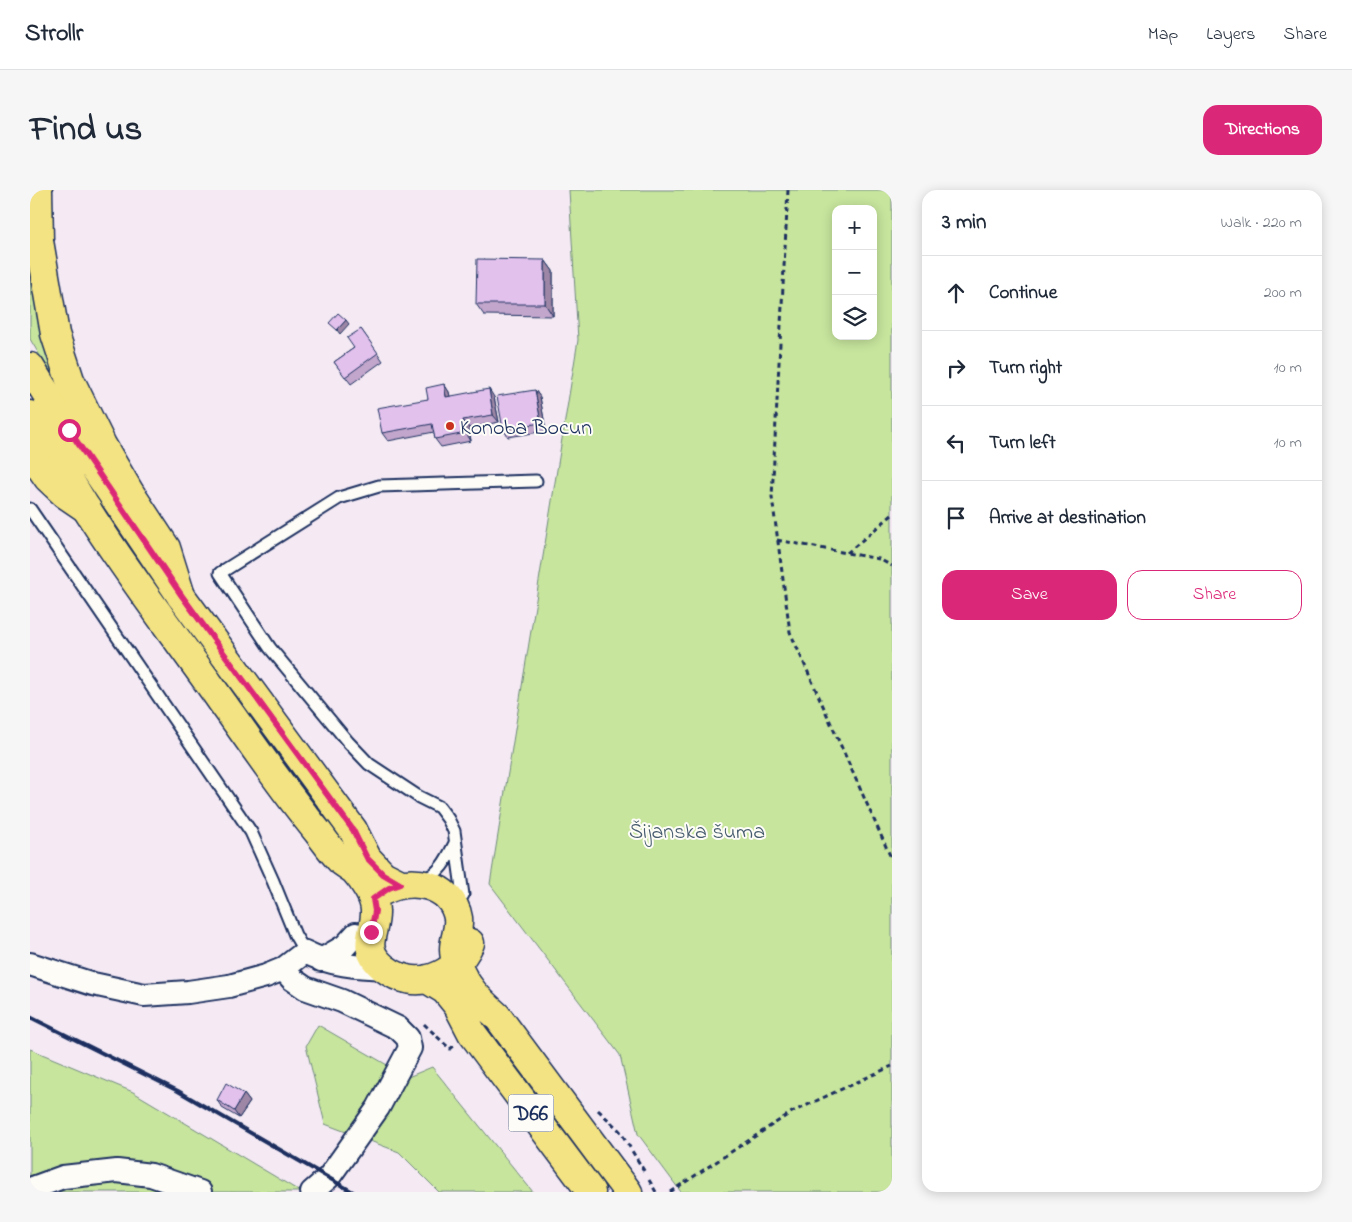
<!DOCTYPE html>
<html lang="en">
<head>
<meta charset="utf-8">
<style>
	body { margin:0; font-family:"Indie Flower",sans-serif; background:#f6f6f7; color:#1f2937 }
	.controls { position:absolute; right:15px; top:15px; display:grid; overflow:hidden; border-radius:10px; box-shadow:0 2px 12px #0003 }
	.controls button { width:45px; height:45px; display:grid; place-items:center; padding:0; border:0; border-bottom:1px solid #e0e1e3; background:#fff; color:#1f2937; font:25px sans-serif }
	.stop { position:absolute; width:15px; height:15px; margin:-11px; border:4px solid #db2777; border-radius:50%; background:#fff }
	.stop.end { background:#db2777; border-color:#fff; box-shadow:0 1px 5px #0008 }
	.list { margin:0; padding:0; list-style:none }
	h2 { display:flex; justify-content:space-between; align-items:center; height:65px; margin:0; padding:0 20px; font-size:21px }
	h2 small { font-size:16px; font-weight:400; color:#747a83 }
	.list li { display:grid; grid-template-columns:32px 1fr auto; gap:15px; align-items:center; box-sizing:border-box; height:75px; padding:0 20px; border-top:1px solid #e0e1e3 }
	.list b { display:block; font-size:19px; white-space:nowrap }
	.list em { font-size:16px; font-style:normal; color:#747a83 }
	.actions { display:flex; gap:10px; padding:15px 20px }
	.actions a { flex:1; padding:11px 0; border:1px solid #db2777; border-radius:15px; text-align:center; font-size:18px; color:#db2777 }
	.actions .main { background:#db2777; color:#fff }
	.icon { flex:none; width:28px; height:28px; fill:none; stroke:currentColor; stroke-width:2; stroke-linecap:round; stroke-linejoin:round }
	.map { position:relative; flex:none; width:862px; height:1002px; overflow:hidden; border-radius:15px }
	header { display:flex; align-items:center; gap:30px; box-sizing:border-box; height:70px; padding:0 25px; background:#fff; border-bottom:1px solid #e0e1e3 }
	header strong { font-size:24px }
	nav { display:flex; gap:28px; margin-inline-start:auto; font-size:18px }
	.intro { display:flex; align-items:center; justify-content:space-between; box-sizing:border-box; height:120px; padding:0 30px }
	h1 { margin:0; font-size:35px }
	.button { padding:12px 22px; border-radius:15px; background:#db2777; color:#fff; font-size:18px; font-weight:700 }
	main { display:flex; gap:30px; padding:0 30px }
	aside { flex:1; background:#fff; border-radius:15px; box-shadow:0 2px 12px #0003 }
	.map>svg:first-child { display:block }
	.green { fill:#c7e59d; stroke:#718a7e; fill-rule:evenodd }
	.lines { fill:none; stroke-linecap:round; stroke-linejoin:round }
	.service-casing { stroke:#1b2f5e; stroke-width:15 }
	.minor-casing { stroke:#1b2f5e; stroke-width:26 }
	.primary-casing { stroke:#1b2f5e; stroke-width:31 }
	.motorway-casing { stroke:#1b2f5e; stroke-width:31 }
	.path { stroke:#1b2f5e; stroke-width:3; stroke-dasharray:5 4; stroke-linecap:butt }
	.service { stroke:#fdfcf7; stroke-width:11 }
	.minor { stroke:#fdfcf7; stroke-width:22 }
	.primary { stroke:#f4e382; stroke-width:28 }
	.motorway { stroke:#f4e382; stroke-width:28 }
	.rail { stroke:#1b2f5e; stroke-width:4 }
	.wall { fill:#c2a6cc; stroke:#1b2f5e }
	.shaded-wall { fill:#9e87a6; stroke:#1b2f5e }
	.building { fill:#e2c1ed; stroke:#1b2f5e }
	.route { stroke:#db2777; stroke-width:6 }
	.poi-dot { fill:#c8321e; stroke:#fdfcf7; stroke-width:2 }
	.labels { text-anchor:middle; stroke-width:4; stroke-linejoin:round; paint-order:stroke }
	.shield { fill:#fdfcf7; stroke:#5f6c8c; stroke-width:1 }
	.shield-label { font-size:21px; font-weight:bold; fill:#1b2f5e }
	.poi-label { font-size:22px; fill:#1b2f5e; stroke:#fdfcf7; text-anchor:start }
	.park-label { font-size:22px; fill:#465c6e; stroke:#fdfcf7 }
</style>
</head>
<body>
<header>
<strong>Strollr</strong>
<nav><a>Map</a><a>Layers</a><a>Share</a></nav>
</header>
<div class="intro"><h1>Find us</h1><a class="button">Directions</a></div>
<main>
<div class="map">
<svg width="862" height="1002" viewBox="0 0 862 1002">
	<rect width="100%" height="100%" fill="#f5eaf4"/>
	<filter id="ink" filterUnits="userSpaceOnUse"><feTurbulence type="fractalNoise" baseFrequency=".02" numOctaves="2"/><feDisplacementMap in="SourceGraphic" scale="10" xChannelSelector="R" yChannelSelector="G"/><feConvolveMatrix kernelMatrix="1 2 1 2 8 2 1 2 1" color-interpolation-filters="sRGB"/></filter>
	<g filter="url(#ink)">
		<path class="green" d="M539 0H862V1002H651L608 944 590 865 460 694 548 150ZM806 19H843V146H806Z
			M0 9 41 218 0 149Z
			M288 835 378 887 402 877 503 1002H409L369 962 295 934 276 856Z
			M0 859 103 902 271 1002H0Z"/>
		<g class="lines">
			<defs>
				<path id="service" d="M0 319 221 642 243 691 265 745 275 762
					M393 690C410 684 417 669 425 653
					M433 705 424 641 418 629 409 617 389 607 339 574 318 552 240 458 190 383 309 308 349 296 506 291"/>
				<path id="minor" d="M291 770 315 756 326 744
					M0 774 63 794 114 805 158 802 199 796 236 786 253 779 275 762C300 775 327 777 355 778
					M253 779 262 789 275 798 312 811 368 838 378 848 380 858 348 918 299 987 282 1002
					M0 999 33 987 87 981 121 985 170 1002"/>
				<path id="primary" d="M0 177 39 240 151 406 323 640 337 668 353 685 371 694
					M0 225C19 256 37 287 56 318 98 385 147 448 192 512 223 555 253 600 287 641 295 651 302 662 311 671 315 674 320 677 324 680 333 690 345 707 345 721 346 744 329 757 354 778 386 803 425 787 440 753
					M353 701C380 686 422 693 428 728 430 745 419 753 427 774 434 795 450 811 467 826L598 1002
					M397 789 415 800 428 816 442 843 561 1002"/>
				<path id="motorway" d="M8 0 9 51 25 144 40 190 72 255 100 303 136 358 151 406
					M0 262 18 288 35 304 57 319"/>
			</defs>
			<use href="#service" class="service-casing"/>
			<use href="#minor" class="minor-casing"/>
			<use href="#primary" class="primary-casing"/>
			<use href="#motorway" class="motorway-casing"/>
			<path class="path" d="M758 0 742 307 760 442 862 670
				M747 350 849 369 862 376
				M817 363 862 325
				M394 834 420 859 424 856
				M568 920 590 941 616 984
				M619 990 626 1002
				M640 1002 762 922 862 876"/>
			<use href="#service" class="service"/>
			<use href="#minor" class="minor"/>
			<use href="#primary" class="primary"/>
			<use href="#motorway" class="motorway"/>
			<path class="rail" d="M0 827 148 901 323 1002"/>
		</g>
		<path class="wall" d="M515 70 523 81V126L454 125 446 114Z
			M331 139 353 171 321 194 304 172 324 158Z
			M414 194 419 202 420 207H464L469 232 439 238 441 251 411 257 405 249 404 242 358 251 352 243 398 209Z
			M505 200 510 207 516 241 478 247 473 239Z
			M214 904 220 912 209 928 192 918 187 910Z"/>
		<path class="shaded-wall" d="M515 70 523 81V126L515 114Z
			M316 130 319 134 310 144 307 140Z
			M414 194 419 202 422 215 416 207Z
			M459 199 464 207 469 232 463 225Z
			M505 200 510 207 516 241 511 233Z
			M433 230 439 238 441 251 436 243Z
			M214 904 220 912 209 928 204 921Z"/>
		<path class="building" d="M447 69 515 70V114H446Z
			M308 123 316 130 307 140 299 133Z
			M331 139 348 163 315 187 304 172 324 158 317 148Z
			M414 194 416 207 459 199 463 225 433 230 436 243 405 249 402 234 352 243 347 218 398 209 396 198Z
			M505 200 511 233 473 239 467 206Z
			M196 893 214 904 204 921 187 910Z"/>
	</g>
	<g class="lines" filter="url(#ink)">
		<path class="route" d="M39 240 152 406 323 640 337 668 353 684 370 694 359 698 343 709 345 721 341 742"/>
	</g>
	<circle class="poi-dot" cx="420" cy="236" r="5"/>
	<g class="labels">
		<rect class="shield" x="478.5" y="904.5" width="45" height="37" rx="4"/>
		<g class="shield-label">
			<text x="501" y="930">D66</text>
		</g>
		<g class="poi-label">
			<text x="430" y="244">Konoba Bocun</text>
		</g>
		<g class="park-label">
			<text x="667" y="648">Šijanska šuma</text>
		</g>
	</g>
</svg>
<div class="controls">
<button>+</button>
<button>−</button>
<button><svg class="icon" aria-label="layers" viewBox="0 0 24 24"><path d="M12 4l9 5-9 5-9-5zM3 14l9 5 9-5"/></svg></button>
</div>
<div class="stop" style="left:39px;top:240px"></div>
<div class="stop end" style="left:341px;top:742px"></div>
</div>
<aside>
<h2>3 min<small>Walk · 220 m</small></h2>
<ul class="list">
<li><svg class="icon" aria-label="ahead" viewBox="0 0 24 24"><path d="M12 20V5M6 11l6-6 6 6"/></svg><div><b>Continue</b></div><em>200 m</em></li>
<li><svg class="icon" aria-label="right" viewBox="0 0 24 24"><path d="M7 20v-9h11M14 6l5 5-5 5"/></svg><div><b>Turn right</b></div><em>10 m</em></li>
<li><svg class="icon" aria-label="left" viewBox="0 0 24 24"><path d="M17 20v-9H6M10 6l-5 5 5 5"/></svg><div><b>Turn left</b></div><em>10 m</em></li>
<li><svg class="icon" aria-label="arrive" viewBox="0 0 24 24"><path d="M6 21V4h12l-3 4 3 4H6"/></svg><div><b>Arrive at destination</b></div></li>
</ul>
<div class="actions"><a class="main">Save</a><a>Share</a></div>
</aside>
</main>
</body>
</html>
